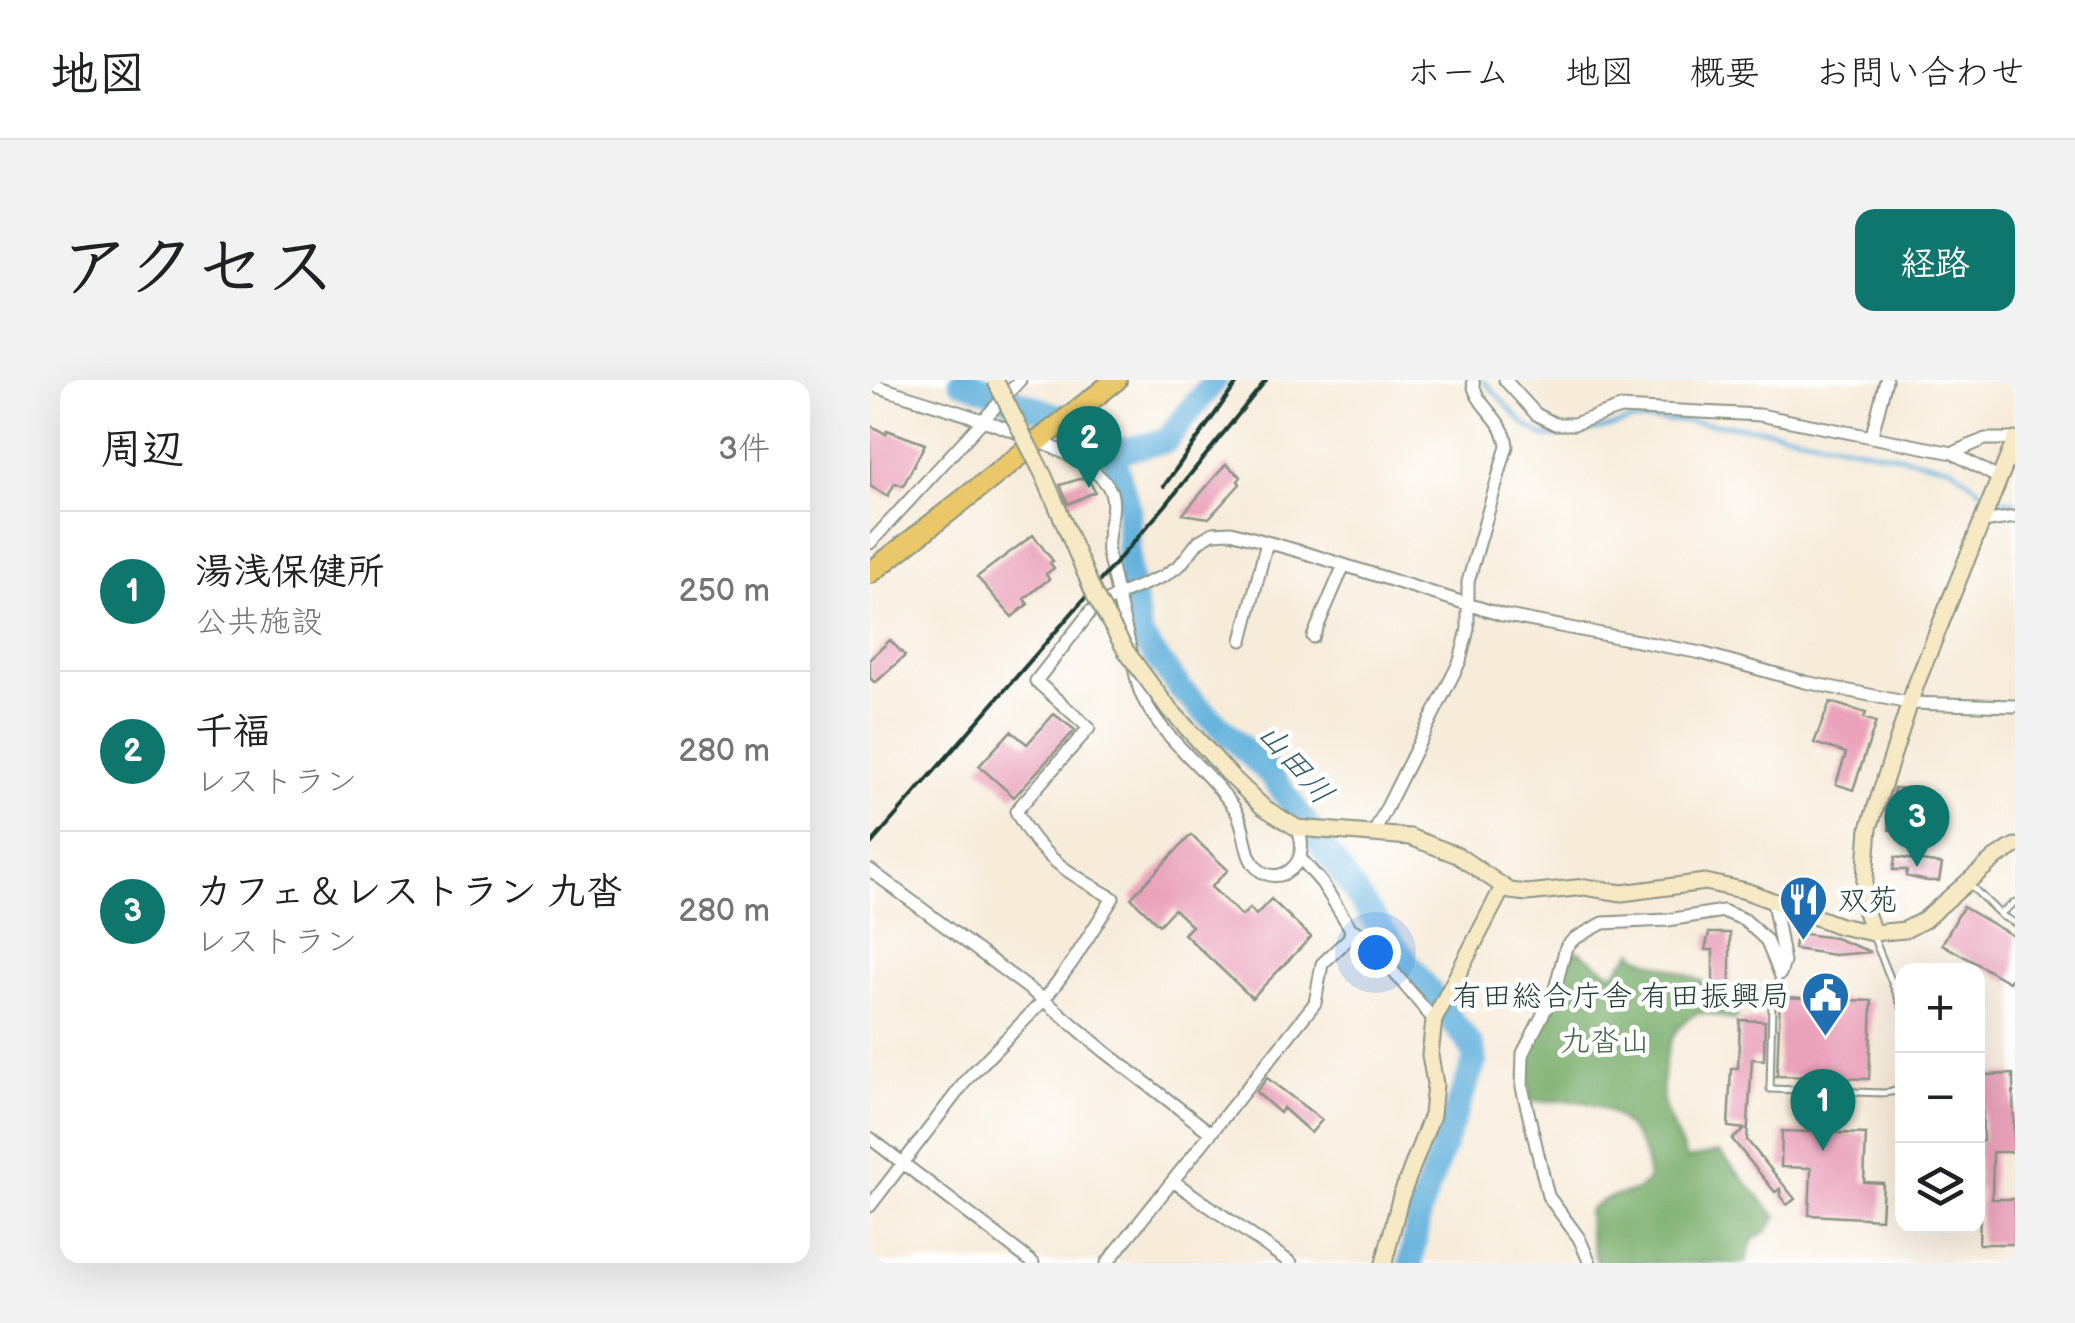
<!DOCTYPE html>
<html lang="ja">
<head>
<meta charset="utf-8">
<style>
	body { margin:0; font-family:"Balsamiq Sans","Klee One",sans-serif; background:#f2f2f2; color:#202124 }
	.controls { position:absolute; right:30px; bottom:30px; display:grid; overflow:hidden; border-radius:20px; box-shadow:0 10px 40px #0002 }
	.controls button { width:90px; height:90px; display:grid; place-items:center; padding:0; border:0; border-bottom:2px solid #e0e0e0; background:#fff; color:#202124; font:50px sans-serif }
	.you { position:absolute; left:505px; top:572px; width:35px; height:35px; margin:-25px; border:8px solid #fff; border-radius:50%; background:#1a73e8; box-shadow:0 0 0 15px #1a73e833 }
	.badge { display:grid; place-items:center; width:65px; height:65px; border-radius:50%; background:#0f766e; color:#fff; font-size:32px; font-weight:700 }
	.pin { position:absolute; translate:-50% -82px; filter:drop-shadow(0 2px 5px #0008) }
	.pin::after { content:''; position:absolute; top:52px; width:35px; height:30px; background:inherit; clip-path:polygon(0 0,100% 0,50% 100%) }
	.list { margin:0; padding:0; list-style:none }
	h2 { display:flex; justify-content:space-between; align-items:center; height:130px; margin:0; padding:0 40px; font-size:42px }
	h2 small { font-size:32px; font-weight:400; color:#757577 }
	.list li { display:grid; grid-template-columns:65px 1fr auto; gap:30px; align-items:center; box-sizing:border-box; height:160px; padding:0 40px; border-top:2px solid #e0e0e0 }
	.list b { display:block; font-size:38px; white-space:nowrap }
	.list p { margin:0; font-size:32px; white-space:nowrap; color:#757577 }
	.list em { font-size:32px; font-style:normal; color:#757577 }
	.icon { flex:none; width:55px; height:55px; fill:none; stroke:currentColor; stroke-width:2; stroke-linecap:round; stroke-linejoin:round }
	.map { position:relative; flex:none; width:1145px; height:883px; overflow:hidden; border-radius:20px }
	header { display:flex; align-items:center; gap:60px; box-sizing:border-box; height:140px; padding:0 50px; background:#fff; border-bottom:2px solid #e0e0e0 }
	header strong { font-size:48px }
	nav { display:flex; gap:55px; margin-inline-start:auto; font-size:35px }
	.intro { display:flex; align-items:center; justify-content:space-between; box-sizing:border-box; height:240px; padding:0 60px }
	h1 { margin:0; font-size:70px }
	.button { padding:25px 45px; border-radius:20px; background:#0f766e; color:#fff; font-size:35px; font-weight:700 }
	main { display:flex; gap:60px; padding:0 60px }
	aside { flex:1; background:#fff; border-radius:20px; box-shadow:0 10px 40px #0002 }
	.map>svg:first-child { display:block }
	.forest { fill:#75aa66; stroke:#4a744d; stroke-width:2.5 }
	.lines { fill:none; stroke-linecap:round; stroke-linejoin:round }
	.stream { stroke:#61b0db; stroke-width:4 }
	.river { stroke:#61b0db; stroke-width:25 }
	.building { fill:#eaa1ba }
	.lane-casing { stroke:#8b9486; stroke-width:9 }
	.street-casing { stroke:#8b9486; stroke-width:15 }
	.secondary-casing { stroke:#8b9486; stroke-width:19 }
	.highway-casing { stroke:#8b9486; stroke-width:24 }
	.lane { stroke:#fff; stroke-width:5 }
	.street { stroke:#fff; stroke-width:11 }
	.secondary { stroke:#f7e9c3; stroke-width:15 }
	.highway { stroke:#eac769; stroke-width:20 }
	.rail { stroke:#1f3d34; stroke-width:4 }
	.secondary-bridge-casing { stroke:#8b9486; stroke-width:19; stroke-linecap:butt }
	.secondary-bridge { stroke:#f7e9c3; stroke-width:15 }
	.labels { text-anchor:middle; stroke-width:9; stroke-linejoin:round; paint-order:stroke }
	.poi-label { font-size:30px; fill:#1f3d34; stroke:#fff; text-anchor:start }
	.park-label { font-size:30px; fill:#426647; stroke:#fff }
	.water-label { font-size:32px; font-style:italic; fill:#336066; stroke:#fff }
</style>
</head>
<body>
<header>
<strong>地図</strong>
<nav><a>ホーム</a><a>地図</a><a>概要</a><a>お問い合わせ</a></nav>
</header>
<div class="intro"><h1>アクセス</h1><a class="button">経路</a></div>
<main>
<aside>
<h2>周辺<small>3件</small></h2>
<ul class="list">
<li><span class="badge">1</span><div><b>湯浅保健所</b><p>公共施設</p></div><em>250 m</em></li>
<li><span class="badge">2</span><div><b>千福</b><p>レストラン</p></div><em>280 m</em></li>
<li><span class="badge">3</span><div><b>カフェ＆レストラン 九沓</b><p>レストラン</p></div><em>280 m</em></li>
</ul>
</aside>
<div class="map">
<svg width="1145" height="883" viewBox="0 0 1145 883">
	<rect width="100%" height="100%" fill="#fff"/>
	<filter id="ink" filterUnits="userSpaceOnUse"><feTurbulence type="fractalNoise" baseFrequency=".01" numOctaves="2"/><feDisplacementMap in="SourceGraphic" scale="20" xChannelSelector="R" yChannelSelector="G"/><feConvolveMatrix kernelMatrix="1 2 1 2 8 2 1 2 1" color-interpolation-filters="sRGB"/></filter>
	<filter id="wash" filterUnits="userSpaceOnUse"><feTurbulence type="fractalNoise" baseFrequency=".0048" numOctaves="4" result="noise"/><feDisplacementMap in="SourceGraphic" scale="40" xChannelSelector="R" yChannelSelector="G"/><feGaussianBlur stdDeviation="2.25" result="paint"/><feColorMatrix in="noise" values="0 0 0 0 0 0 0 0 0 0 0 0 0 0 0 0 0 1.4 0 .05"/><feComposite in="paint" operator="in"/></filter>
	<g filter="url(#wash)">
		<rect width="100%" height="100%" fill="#f7ebd9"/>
		<path class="forest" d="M707 570 743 594 763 571 768 577C790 585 853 605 866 624 870 631 867 634 865 640 853 639 836 630 826 634 796 646 791 693 793 720 794 731 812 767 817 779L849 772 907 837 897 851 883 859 875 883H727L719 852 718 831 735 819 768 810 778 801C778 762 748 724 706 721 691 720 675 722 659 721L660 663 688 618 698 575Z"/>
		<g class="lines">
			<path class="stream" d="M613 0 655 45 675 57 728 50 760 41H816L901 50 1082 87 1117 115
				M1125 119 1145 121"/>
			<path class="river" d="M91 0 220 48 242 72 259 130 258 187 270 256 311 310 401 395 502 536 602 667 605 680 549 832 541 883
				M242 72 296 61 345 0"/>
		</g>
		<g id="blocks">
			<path class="building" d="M0 45 16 54 17 50 55 64 33 106 25 103 18 116 0 106Z
				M356 84 371 97 368 101 370 104 339 138 313 134Z
				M213 98 221 104 225 112 198 124 190 105Z
				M163 155 183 181 180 183 184 188 176 194 179 199 154 219 158 224 142 237 107 197Z
				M20 260 35 276 5 303 0 298V279Z
				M960 322 996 333 994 338 1006 342 983 410 966 404 976 373 944 363Z
				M184 334 205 350 144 417 109 386 141 351 157 364Z
				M1024 408 1049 409 1048 427H1032L1029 451 1019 450Z
				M321 455 358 490 341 507 372 536 380 528 386 535 401 519 441 557 382 618 314 554 322 546 304 529 289 545 261 518Z
				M1025 477 1072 484 1069 501H1057L1036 496 1037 490H1023Z
				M1093 527 1145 557V591L1139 602 1072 564Z
				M839 553H860V603H843V570H835Z
				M926 553 965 558 1001 572 965 575 924 569Z
				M910 617 1002 621 999 699 960 698V705L947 704V697L907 696Z
				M870 640 895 641 894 680 882 679 877 760 925 819 917 825 910 816V809L905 812 862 759 875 749 858 747 861 688H868Z
				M1143 694 1144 772H1123L1122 819H1145L1144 864H1109L1111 809H1108V761H1113L1112 695Z
				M397 698 452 740 441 753 413 728 410 733 386 712Z
				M912 751 996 754 994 802 1013 803 1011 839 939 835 941 788 911 787Z"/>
		</g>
	</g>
	<g filter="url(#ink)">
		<use href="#blocks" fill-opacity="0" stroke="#8b9486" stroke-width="2.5"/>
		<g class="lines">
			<defs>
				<path id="lane" d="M1099 504 1132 536 1145 543
					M1130 534 1145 522
					M1003 556 1032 627
					M909 596 902 624 900 709 1014 713 1032 710"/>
				<path id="street" d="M635 0 666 34 685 44H704L750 28 890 35 1083 73 1130 99
					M0 4C49 22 225 65 241 112 247 131 235 152 238 173 245 206 253 238 261 271 264 285 266 303 272 316 293 360 339 390 365 429 377 447 373 473 386 487 408 510 444 483 427 448
					M1002 55 1016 0
					M1083 73 1115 59H1145
					M1113 142 1145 137
					M0 163 150 0
					M443 257 474 185
					M372 260 397 162
					M504 453 590 281 598 249V202L637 66C635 38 604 26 603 0
					M0 490 174 620 233 670 341 753
					M481 549 492 554 564 640
					M0 758 163 883
					M303 801 421 883
					M0 826 98 698 174 620 203 581 243 518C201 495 168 476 146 431L219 348 166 301 221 231 248 215 294 196 310 185 329 161 343 153 361 152 439 174 632 235 831 273 935 302 1039 323 1145 326
					M237 883 445 623 452 584 479 558 481 549 452 503 431 479
					M720 883 709 858 678 816 652 707 653 673 684 613 696 567 704 559 733 543 798 540 853 531 875 540 896 560 910 594 914 582 903 522"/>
				<path id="secondary" d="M360 395 393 427 427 448 540 457 587 475 640 511 657 513 715 507 752 513 835 502 876 511 970 546 1003 553 1035 550 1054 540 1125 478 1145 466
					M1003 553 993 523 999 448 1045 307 1145 60
					M514 883 530 819 562 735 565 704 560 675 564 640 633 507"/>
				<path id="highway" d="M0 193 246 0"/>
			</defs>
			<use href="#lane" class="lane-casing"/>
			<use href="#street" class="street-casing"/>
			<use href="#secondary" class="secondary-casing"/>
			<use href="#highway" class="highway-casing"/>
			<use href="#lane" class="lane"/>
			<use href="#street" class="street"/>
			<use href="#secondary" class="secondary"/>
			<use href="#highway" class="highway"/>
			<path class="rail" d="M294 106 369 0
				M0 465 295 126 396 0"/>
			<defs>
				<path id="secondary-bridge" d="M125 0 174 96 225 216 256 271 296 325 360 395"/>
			</defs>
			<use href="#secondary-bridge" class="secondary-bridge-casing"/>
			<use href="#secondary-bridge" class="secondary-bridge"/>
		</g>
	</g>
	<defs>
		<symbol id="restaurant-pin" viewBox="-11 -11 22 30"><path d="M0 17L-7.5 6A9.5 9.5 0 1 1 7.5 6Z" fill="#1f6fb2" stroke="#fff"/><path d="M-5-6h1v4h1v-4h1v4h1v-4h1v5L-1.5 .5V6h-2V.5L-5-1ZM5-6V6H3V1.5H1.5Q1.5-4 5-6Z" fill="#fff"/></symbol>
		<symbol id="civic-pin" viewBox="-11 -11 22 30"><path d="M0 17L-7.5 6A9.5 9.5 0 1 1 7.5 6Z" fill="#1f6fb2" stroke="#fff"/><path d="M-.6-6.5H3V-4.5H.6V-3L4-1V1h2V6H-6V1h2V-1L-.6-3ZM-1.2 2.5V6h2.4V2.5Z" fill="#fff"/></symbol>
	</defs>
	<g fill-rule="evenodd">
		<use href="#restaurant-pin" x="906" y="492" width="55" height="75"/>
		<use href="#civic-pin" x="928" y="588" width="55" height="75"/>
	</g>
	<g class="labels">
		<g class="poi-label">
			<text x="968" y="530">双苑</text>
			<text x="920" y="626" text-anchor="end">有田総合庁舎 有田振興局</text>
		</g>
		<g class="park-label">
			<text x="735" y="671">九沓山</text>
		</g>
		<g class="water-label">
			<text transform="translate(426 383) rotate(49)" y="11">山田川</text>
		</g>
	</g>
</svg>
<div class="controls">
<button>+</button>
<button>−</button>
<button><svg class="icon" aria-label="layers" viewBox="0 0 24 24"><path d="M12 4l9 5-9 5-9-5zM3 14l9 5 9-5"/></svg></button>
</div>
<div class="you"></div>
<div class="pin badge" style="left:953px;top:771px">1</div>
<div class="pin badge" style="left:219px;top:108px">2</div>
<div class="pin badge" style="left:1047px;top:487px">3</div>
</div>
</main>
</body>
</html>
